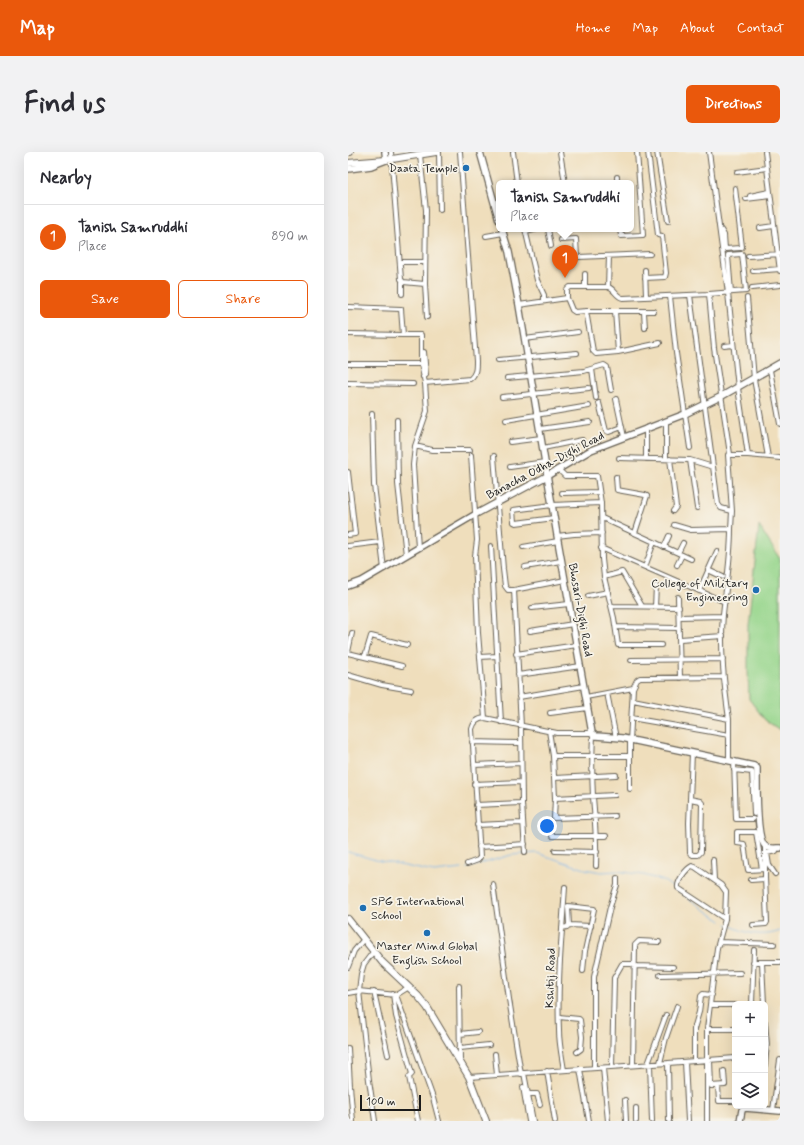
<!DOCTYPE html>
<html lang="en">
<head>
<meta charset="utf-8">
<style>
	body { margin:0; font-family:Mynerve,sans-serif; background:#f2f2f3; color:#2b2b33 }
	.controls { position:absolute; right:12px; bottom:12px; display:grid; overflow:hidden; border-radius:6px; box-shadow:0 4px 16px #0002 }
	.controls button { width:36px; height:36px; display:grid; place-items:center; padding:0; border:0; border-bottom:1px solid #e1e1e2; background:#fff; color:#2b2b33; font:20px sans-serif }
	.scale { position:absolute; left:12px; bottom:10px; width:61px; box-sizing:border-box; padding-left:4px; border:2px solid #1c1c1c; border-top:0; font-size:11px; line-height:14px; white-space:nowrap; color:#1c1c1c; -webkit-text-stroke:3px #f7f3e8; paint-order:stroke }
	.you { position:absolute; left:199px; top:674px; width:14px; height:14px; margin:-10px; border:3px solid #fff; border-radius:50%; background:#1a73e8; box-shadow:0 0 0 6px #1a73e833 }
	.badge { display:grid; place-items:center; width:26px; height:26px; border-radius:50%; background:#ea580c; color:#fff; font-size:13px; font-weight:700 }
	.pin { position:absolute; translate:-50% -33px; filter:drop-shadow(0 1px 2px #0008) }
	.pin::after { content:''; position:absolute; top:21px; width:14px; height:12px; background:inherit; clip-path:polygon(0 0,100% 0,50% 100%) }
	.popup { position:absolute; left:148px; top:28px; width:138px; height:52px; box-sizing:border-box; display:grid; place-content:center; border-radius:6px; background:#fff; filter:drop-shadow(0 1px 3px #0005); font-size:13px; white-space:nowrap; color:#7c7c81 }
	.popup b { font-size:15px; color:#2b2b33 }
	.popup::after { content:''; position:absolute; left:50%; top:100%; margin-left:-8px; border:8px solid transparent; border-top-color:#fff }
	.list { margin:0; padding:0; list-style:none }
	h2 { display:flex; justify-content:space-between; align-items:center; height:52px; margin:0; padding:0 16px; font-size:17px }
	h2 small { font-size:13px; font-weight:400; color:#7c7c81 }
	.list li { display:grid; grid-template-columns:26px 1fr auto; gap:12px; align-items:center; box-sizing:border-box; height:64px; padding:0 16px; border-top:1px solid #e1e1e2 }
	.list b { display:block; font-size:15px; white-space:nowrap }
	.list p { margin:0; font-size:13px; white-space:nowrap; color:#7c7c81 }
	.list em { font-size:13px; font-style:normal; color:#7c7c81 }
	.actions { display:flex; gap:8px; padding:12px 16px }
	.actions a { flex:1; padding:9px 0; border:1px solid #ea580c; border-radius:6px; text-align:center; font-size:14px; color:#ea580c }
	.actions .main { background:#ea580c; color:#fff }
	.icon { flex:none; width:22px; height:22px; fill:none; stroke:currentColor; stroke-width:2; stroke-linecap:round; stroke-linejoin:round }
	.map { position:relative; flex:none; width:432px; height:969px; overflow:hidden; border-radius:6px }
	header { display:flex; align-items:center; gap:24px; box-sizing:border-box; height:56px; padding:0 20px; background:#ea580c; color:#fff }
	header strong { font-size:19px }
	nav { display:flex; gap:22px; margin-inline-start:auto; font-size:14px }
	.intro { display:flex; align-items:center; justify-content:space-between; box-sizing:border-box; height:96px; padding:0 24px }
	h1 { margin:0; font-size:28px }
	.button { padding:10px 18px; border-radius:6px; background:#ea580c; color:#fff; font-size:14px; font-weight:700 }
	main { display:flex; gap:24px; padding:0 24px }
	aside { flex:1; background:#fff; border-radius:6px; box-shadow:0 4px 16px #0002 }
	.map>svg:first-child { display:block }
	.green { fill:#95d58b; stroke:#587854 }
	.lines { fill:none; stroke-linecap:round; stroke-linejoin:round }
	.stream { stroke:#77b2e8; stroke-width:1 }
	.street-casing { stroke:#666054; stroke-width:6 }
	.secondary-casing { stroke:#666054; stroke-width:8 }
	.primary-casing { stroke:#666054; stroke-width:8 }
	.street { stroke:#fff; stroke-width:4 }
	.secondary { stroke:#fff; stroke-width:5.5 }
	.primary { stroke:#fff; stroke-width:6 }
	.poi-dot { fill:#1f6fb2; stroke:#f7f3e8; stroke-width:1.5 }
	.labels { text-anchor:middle; stroke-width:3.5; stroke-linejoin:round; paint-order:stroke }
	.poi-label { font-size:12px; fill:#1c1c1c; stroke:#f7f3e8; text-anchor:end }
	.street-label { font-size:12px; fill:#1c1c1c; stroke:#f7f3e8 }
</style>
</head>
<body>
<header>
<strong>Map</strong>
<nav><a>Home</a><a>Map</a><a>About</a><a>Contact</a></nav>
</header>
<div class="intro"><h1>Find us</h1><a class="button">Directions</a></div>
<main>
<aside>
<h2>Nearby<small></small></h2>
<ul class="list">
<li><span class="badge">1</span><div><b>Tanish Samruddhi</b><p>Place</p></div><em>890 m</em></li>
</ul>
<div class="actions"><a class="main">Save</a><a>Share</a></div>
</aside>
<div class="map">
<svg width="432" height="969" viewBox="0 0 432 969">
	<rect width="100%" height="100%" fill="#f7f3e8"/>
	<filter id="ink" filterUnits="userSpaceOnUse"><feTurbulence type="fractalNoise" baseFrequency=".025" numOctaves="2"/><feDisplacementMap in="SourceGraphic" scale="8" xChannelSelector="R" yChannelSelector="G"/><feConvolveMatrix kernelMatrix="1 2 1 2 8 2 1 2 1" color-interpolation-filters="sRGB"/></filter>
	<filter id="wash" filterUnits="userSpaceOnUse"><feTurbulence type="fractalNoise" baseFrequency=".012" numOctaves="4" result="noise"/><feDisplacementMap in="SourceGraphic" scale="16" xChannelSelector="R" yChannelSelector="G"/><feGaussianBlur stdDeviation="0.9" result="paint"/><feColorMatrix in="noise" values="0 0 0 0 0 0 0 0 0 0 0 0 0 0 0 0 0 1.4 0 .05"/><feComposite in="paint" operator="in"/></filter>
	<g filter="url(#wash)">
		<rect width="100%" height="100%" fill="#efdebc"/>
		<path class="green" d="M411 374 432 407V578L417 568 401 547 400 519V472Z"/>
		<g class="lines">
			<path class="stream" d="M0 700 28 708 86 720 114 717
				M119 716 163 703 189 701 237 717 253 720 269 719 296 723 316 729 373 769
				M379 772C396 781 414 786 432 779"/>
		</g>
	</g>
	<g filter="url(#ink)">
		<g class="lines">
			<defs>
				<path id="street" d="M43 0 53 127 55 130 77 132
					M91 0 92 58
					M165 0 169 31
					M212 0 217 31
					M309 0 320 69
					M361 0 380 141 390 236 400 303
					M417 0 432 119
					M72 3 78 58 77 132 79 165
					M389 20 419 16
					M269 25V31
					M402 44 421 40
					M398 47 422 44
					M412 76 426 74
					M177 77 189 128 196 143V149
					M200 77 203 94
					M272 77 273 84 295 83 289 0
					M373 78 376 83 377 97 393 96 394 95 387 36
					M178 80 189 77
					M138 84 155 81
					M213 88 228 87 229 105
					M261 104 260 135C267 137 268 145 275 146L361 142 398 139 394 102 380 103V104L383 140
					M400 104 432 102
					M207 106 302 102
					M52 110H77
					M297 118 298 144
					M405 119 432 117
					M297 126 317 125 318 121 314 84 310 83 300 0
					M237 135V122
					M404 136 432 133
					M54 142V130
					M361 142 366 196 382 302
					M322 144 328 201 342 296
					M219 146 224 158 227 160 238 159H306
					M399 146 406 227 420 305
					M171 153 219 146V138L222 135H260
					M0 155 53 157 55 183 0 182
					M238 159 245 199 248 202 270 200 312 191
					M267 159 270 200
					M296 160 297 176
					M55 183H73V212L77 231 122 227C128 222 128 217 128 209L112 0
					M177 187 230 180
					M376 194 385 193
					M150 208 229 201
					M0 212H73
					M244 217 248 246
					M422 218 432 272
					M75 225 78 223 76 200
					M159 226 236 219 256 213 259 215 263 238
					M0 231 65 232
					M154 245 241 236
					M268 247 276 285
					M251 251 258 279 261 280 274 275
					M24 262 26 333 36 417
					M49 268 50 332 58 403
					M158 268 241 254
					M318 269V307
					M192 277 242 270
					M162 290 193 286
					M67 294 84 298H122
					M195 296 234 288
					M123 303 129 388 127 404 130 481 137 566
					M146 304 155 417 157 434 160 438H166
					M271 306 342 308 365 315
					M298 307V276
					M322 307 328 355 325 359
					M342 308 349 356
					M162 315 197 310
					M210 317 217 324H249L253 351
					M0 320 7 382 0 383
					M268 325 269 338 297 343 299 344 287 381
					M214 341 251 340
					M384 359 380 303H400L432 306
					M206 366 168 371 166 370 165 358 204 353 253 351 254 407 256 425 266 466 270 493H313
					M254 366 343 407
					M326 373 343 378 383 377 384 359 373 356 370 352 342 143
					M209 384 226 382 254 381
					M0 394 32 390
					M143 394 153 570
					M175 395 210 389
					M316 395 321 384
					M70 396 65 313 67 294 79 259 77 231
					M253 396 377 450
					M330 401 335 391
					M329 413 334 403
					M177 415 213 409
					M297 415 306 390
					M360 418 375 425
					M256 425 274 420 294 454
					M351 439 369 399
					M240 444 260 440
					M330 445 332 526
					M264 454 331 455
					M307 455 308 434
					M184 456 221 452
					M331 465 375 464
					M268 475 331 476
					M182 479 225 472
					M332 487 375 484
					M0 500 4 481
					M0 501 54 514
					M168 502 229 493
					M17 504 23 484 59 493
					M132 505 149 504
					M283 508 375 507
					M0 523 34 533 63 538
					M170 523 233 514
					M259 541 268 586
					M171 545 236 534
					M238 545 285 536
					M285 548 381 567V608
					M202 561 240 556
					M283 566 381 583
					M381 567C376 532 372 497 375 462 378 434 383 406 383 377
					M201 579 205 604 207 646 206 666 267 664
					M245 583C244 604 244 625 245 645 247 668 249 691 248 714
					M124 590 172 591
					M205 604H282
					M386 609 388 667H405
					M126 613 173 611
					M386 618 404 620 406 662
					M206 626 268 623
					M126 632 173 630
					M282 637V589L285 536 289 528 292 526 375 525
					M207 646 267 643
					M342 647 352 649 354 651 353 700 350 703H345L342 701 341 671 344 601
					M128 653 174 651
					M129 673 175 671
					M204 684H258
					M131 695 177 692
					M207 699 249 700
					M177 700 174 651 173 574 166 438 217 428
					M365 708 366 728
					M119 712 130 708 132 705 124 577C126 570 129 567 137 566L209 581H244
					M414 717 408 680H389V691L396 692 400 718H401L417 717
					M427 722 421 713 419 701 428 699V696
					M403 728 417 727
					M145 732 161 847 173 922
					M221 773 243 774
					M405 773 418 772 419 770 417 726V695
					M214 776 219 775 221 773 220 754 246 757 237 799 235 819
					M371 790 426 792
					M25 800 16 812 13 822 11 839 21 928 27 969
					M405 810H432
					M414 810 416 852
					M286 814 325 815
					M0 815 6 799 16 787
					M312 823 392 821
					M111 834 112 909
					M26 840 40 903
					M0 841 11 839 48 843 61 835
					M45 842 48 864 64 922 61 925 70 969
					M48 843 85 946 91 969
					M404 852 406 798
					M362 853H387
					M211 865 231 867 232 868 234 885 233 897 229 900
					M417 870 419 892 417 913
					M359 877H387
					M112 882 130 880
					M0 896 2 934 5 969
					M112 896 141 893
					M147 902 149 923
					M362 908 363 934 377 933 376 919
					M346 909V877L351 860 353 844 355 842 364 843
					M337 910 340 969
					M312 911 318 886 329 854
					M320 911 387 906
					M300 912 318 863
					M302 912 304 969
					M285 913 287 793 291 789 311 790
					M264 915 266 826 274 812H286
					M246 916V825L262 755 269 733V726
					M255 916 260 969
					M232 917 241 969
					M216 918C214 905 211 892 211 878 209 830 214 782 217 735
					M199 919 207 969
					M176 921 185 969
					M121 925 320 911 321 969
					M370 934 371 949H387
					M175 935 181 969
					M180 942H189L192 953
					M277 948 278 969
					M288 956V969
					M425 958 432 908
					M359 969V877L369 796 377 767 378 740 373 733 347 715 344 714C338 717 329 729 330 736L377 767"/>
				<path id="secondary" d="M132 0 151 68
					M0 17 23 14 38 8 37 0
					M154 77 161 100 171 153 210 389 244 581 248 584 274 586 406 614 409 616C409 629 408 687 417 694 420 697 427 696 432 696
					M0 434 14 429 128 362 199 324 243 298 337 262 374 244 432 211
					M392 969 394 958 397 956 432 959"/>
				<path id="primary" d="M0 0H2
					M0 11 38 8 88 0
					M0 767 34 810 70 844 79 855 121 925 138 969"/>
			</defs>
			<use href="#street" class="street-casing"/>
			<use href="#secondary" class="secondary-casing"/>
			<use href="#primary" class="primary-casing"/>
			<use href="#street" class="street"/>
			<use href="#secondary" class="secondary"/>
			<use href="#primary" class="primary"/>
		</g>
	</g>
	<g class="poi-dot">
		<circle cx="118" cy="16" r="4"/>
		<circle cx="408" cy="438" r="4"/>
		<circle cx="15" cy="756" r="4"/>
		<circle cx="79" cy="781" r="4"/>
	</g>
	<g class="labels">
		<g class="poi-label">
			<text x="110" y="20">Daata Temple</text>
			<text x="400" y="435">College of Military<tspan x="400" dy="14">Engineering</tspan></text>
			<text x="23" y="753" text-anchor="start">SPG International<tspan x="23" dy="14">School</tspan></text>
			<text x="79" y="798" text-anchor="middle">Master Mind Global<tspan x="79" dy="14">English School</tspan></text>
		</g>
		<g class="street-label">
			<text transform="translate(197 313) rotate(-28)" y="4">Banacha Odha-Dighi Road</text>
			<text transform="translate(233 458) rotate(80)" y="4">Bhosari-Dighi Road</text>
			<text transform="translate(202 826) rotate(-88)" y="4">Kshitij Road</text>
		</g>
	</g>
</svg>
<div class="controls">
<button>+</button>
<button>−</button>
<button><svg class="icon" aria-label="layers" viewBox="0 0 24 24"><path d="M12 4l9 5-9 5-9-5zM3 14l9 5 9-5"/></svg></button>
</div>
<div class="scale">100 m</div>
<div class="you"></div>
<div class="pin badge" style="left:217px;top:126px">1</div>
<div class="popup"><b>Tanish Samruddhi</b>Place</div>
</div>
</main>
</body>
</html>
